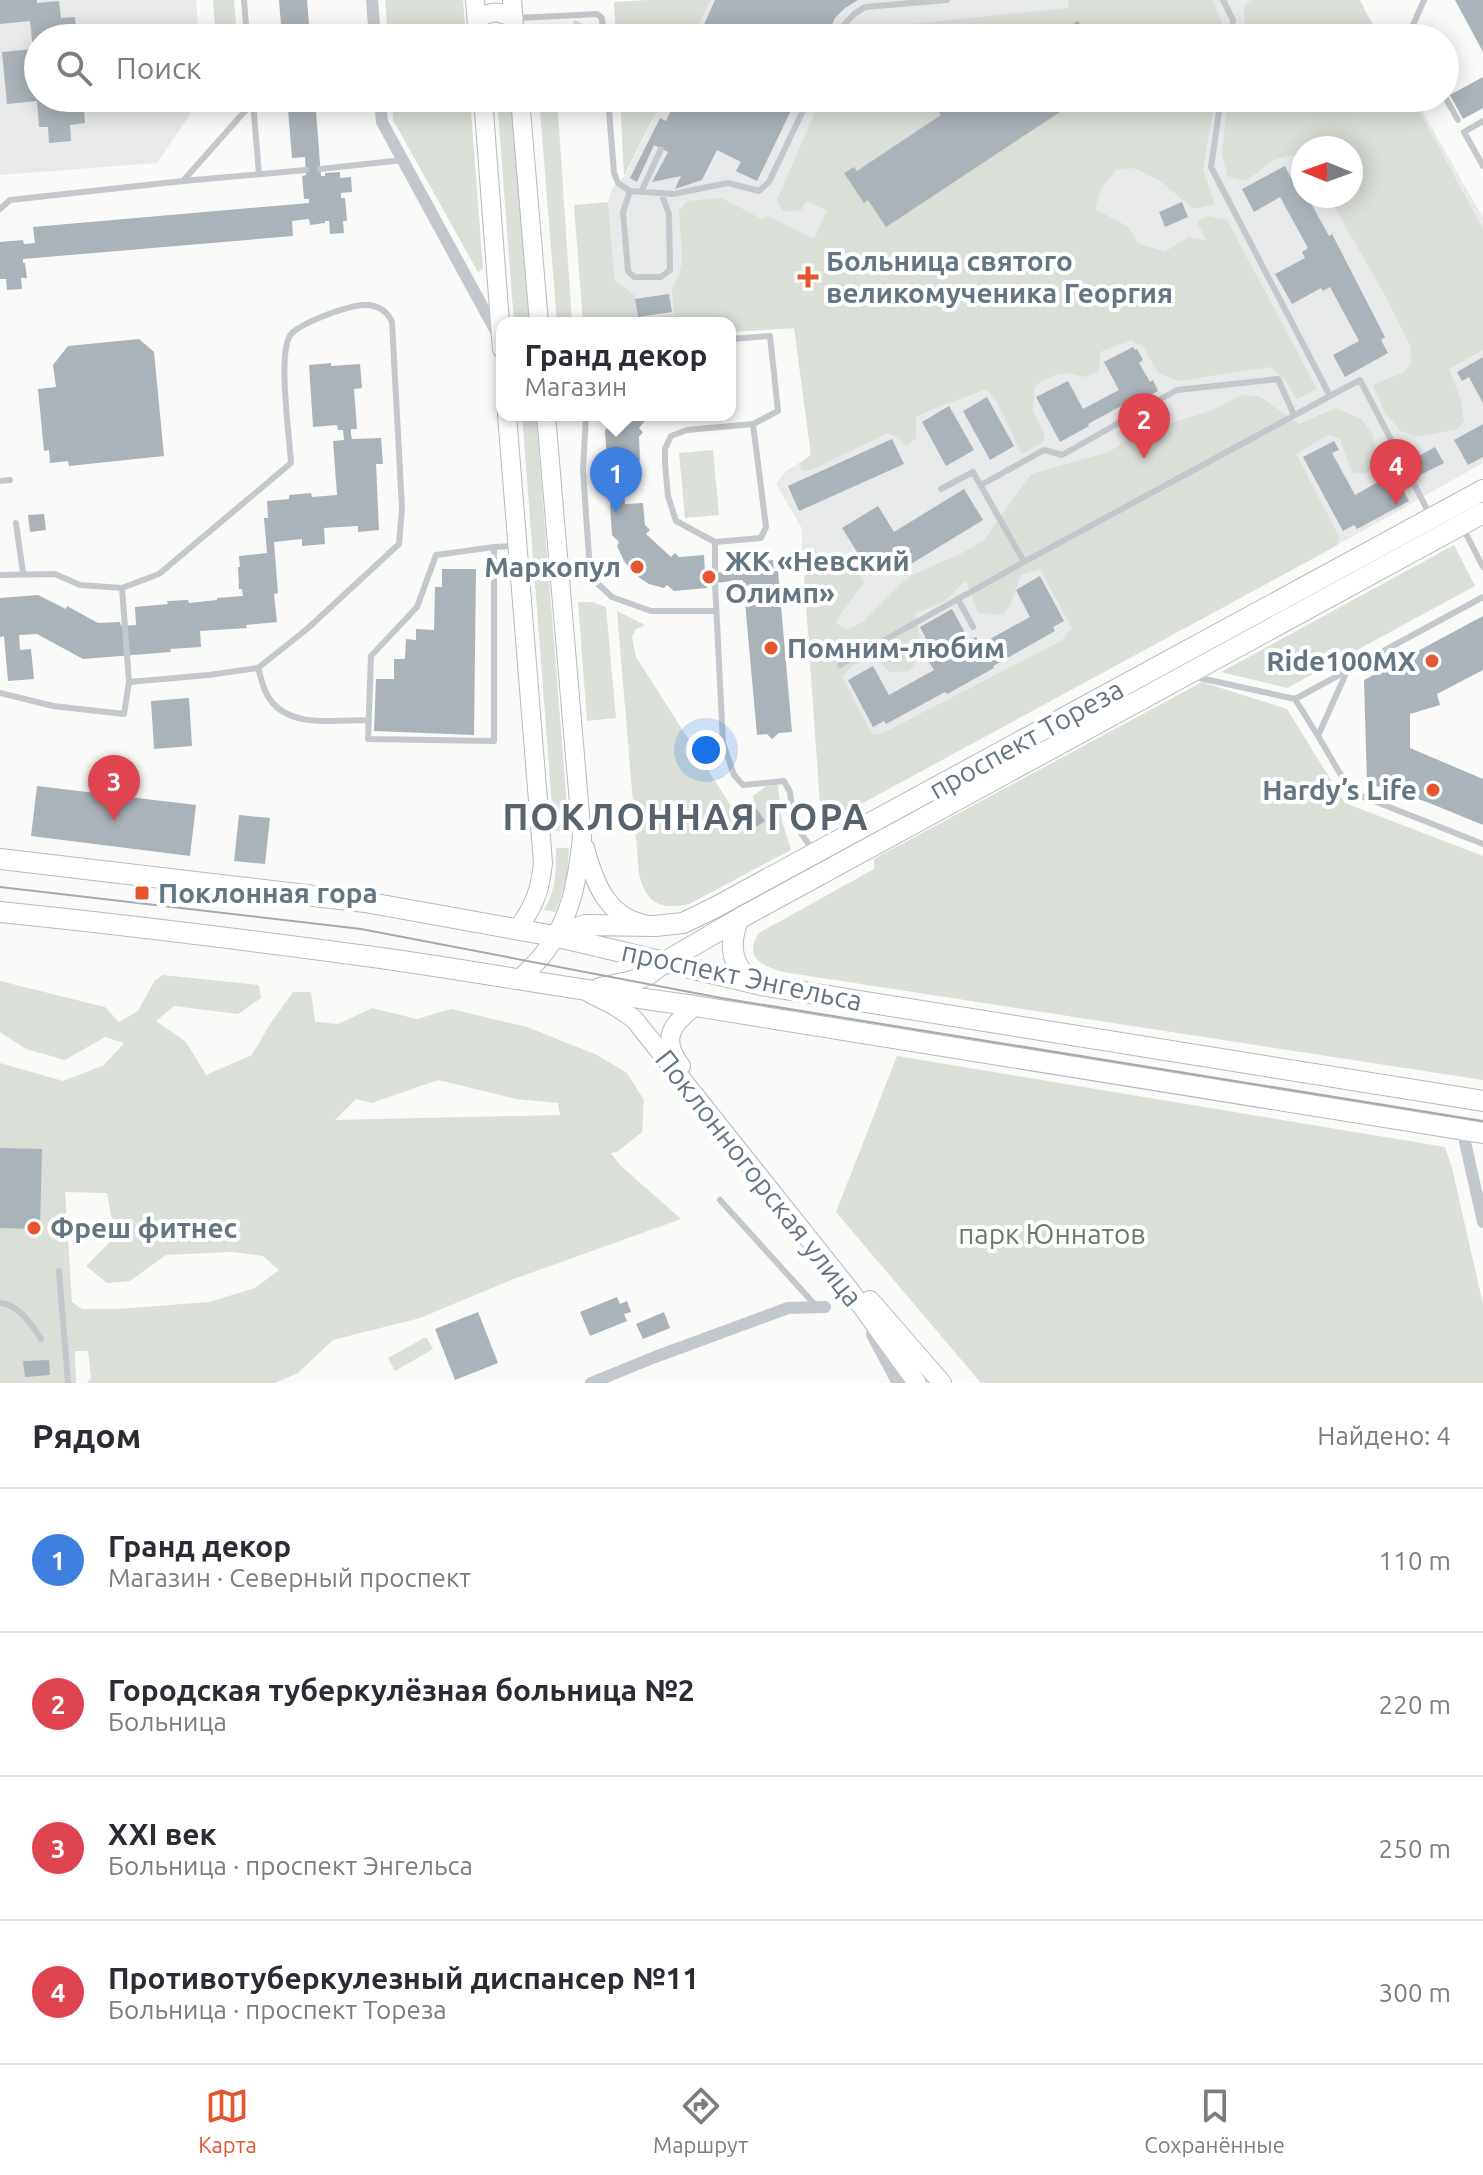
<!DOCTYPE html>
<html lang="ru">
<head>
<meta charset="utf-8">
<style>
	body { margin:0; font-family:Ubuntu,sans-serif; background:#f7f7f7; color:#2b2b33 }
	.compass { position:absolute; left:1291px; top:136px; width:72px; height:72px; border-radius:50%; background:#fff; box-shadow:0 4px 20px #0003; rotate:271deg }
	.you { position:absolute; left:706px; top:750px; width:28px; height:28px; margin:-20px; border:6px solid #fff; border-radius:50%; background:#1a73e8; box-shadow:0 0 0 12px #1a73e833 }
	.badge { display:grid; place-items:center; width:52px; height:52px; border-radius:50%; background:#e4572e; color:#fff; font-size:26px; font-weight:700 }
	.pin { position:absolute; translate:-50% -66px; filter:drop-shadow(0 2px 4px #0008) }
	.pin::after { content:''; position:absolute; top:42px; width:28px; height:24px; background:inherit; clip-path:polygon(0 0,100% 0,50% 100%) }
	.popup { position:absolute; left:496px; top:317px; width:240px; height:104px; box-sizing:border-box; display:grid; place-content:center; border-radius:16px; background:#fff; filter:drop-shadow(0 2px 6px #0005); font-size:26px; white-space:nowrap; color:#7c7c81 }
	.popup b { font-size:30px; color:#2b2b33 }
	.popup::after { content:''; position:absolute; left:50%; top:100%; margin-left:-16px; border:16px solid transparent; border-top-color:#fff }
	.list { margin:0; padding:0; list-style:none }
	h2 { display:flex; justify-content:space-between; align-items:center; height:104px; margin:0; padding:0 32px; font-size:34px }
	h2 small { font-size:26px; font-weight:400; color:#7c7c81 }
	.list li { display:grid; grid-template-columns:52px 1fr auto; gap:24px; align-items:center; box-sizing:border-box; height:144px; padding:0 32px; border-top:2px solid #e1e1e2 }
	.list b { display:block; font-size:30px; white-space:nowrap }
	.list p { margin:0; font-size:26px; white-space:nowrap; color:#7c7c81 }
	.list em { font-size:26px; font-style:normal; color:#7c7c81 }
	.icon { flex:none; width:44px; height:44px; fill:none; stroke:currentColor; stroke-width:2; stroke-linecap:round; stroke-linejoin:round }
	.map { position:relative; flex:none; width:1483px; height:1383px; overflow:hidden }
	.search { position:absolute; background:#fff; box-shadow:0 4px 20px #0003; left:24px; right:24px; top:24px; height:88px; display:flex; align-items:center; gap:20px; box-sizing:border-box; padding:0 28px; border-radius:44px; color:#7c7c81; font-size:30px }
	.sheet { height:680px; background:#fff }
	nav { display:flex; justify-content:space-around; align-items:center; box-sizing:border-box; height:112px; border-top:2px solid #e1e1e2; background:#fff; font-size:22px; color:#7c7c81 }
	nav a { display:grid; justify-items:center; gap:4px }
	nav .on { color:#e4572e }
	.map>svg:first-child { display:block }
	.built { fill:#e8e9e9; fill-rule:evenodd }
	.green { fill:#dadfd7; fill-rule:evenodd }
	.building { fill:#aab3b9 }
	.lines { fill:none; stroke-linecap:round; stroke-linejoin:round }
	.secondary-casing { stroke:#b3babf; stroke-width:20 }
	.primary-casing { stroke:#b5babe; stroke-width:22 }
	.service { stroke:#c3c8cc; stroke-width:6 }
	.minor { stroke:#c3c8cc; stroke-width:12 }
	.tertiary { stroke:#c3c8cc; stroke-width:16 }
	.secondary { stroke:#fff; stroke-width:18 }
	.primary { stroke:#fff; stroke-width:20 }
	.tram { stroke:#a2aab0; stroke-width:2 }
	.poi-dot { fill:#e4572e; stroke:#fff; stroke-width:3 }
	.labels { text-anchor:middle; stroke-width:8; stroke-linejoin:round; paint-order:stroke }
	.poi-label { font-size:28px; font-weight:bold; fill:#657683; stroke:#fff; text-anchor:start }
	.street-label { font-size:28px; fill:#657683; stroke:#fff }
	.park-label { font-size:28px; fill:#687a64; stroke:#fff }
	.district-label { font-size:36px; font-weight:bold; letter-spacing:2px; fill:#57646e; stroke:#fff }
</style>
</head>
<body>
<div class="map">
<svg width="1483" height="1383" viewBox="0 0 1483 1383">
	<rect width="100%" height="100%" fill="#fafaf8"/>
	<path class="built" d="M0 0H196L199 38H38V98H201L157 163 0 175Z
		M711 0H1360L1381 38H692Z
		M663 98H1415L1483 218V463L1336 546 824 824 819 786 801 527 776 484 786 471 811 455 795 328 730 332V323H619L608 202 611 190 625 176ZM1303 148H1351V196H1303Z"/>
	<path class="green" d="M213 0H234L237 38H216Z
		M385 0H463L466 38H388Z
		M648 0H711L692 38H616L614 2Z
		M1069 0H1213L1225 30 1224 38H855L862 33 882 27 1068 8Z
		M1251 0H1359L1379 38H1243L1245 32 1244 6Z
		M574 20 594 29 597 38H565L564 26 573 24Z
		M392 98H470L483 269 478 272 393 120Z
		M497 98H512L529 323H514Z
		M539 98H557L572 323H557Z
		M620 98H663L624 176Z
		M821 98H1215L1203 169 1215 204 1194 209 1160 181 1135 168 1116 170 1100 191 1095 209 1127 226 1138 243 1165 252 1188 237 1206 240 1197 222 1208 216 1227 220 1317 389 1297 399 1286 381 1270 367 1179 381 1158 373 1144 348 1131 340 1100 352 1099 371 1084 377C1061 370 1055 374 1035 386L1033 411 1045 435 1042 443 1022 454 996 401 986 389C963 399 939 405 916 417V438L906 446 898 437 888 433 811 470H801L800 463 811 455 794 328 730 332V323H583L574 205 608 202 615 281 634 295 638 319 674 314 672 288C689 266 679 238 679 211L687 201 722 198 763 220 766 215 814 239 827 210 807 201 801 210 791 212 782 210 777 200Z
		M1228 98H1412L1483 229V350L1449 369 1461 400 1464 421 1457 429 1418 437 1401 431 1385 413 1373 385 1404 372 1411 363V347L1386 297 1328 196H1351V148H1303V161L1291 155 1274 160 1246 181 1227 176 1222 152Z
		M1242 395 1259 396 1299 424 1336 408 1361 419 1372 433 1379 467 1364 474 1352 472 1339 438 1328 435 1296 454 1340 538 1336 546 824 824 821 818 802 547C829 555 850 556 864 582L835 622 846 630 863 622 908 577 964 552 984 540 1031 474 1109 452 1136 434 1213 410ZM1040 569 1072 628 1061 641 881 734H872L842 677 852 666 874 657 890 672 909 671C926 650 920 638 915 614L945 601 966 580 978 613 1003 615 1010 605 1021 575Z
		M522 415H536L569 831H554Z
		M713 450 719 515 685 518 679 453Z
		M1454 545 1475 586 1287 688 1221 672Z
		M578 602H592L606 607 616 718 587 721Z
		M617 611 645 625 636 629 632 637 636 657 747 831 765 821 755 806 753 796 766 786 778 785 782 821 791 850 689 904C659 910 647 904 639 874Z
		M1202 682 1287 709 1345 803 1483 856V1080L783 972C762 966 743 957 759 933L874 869V859Z
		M556 848H569L567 877 556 912 544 910C556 890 556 872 556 848Z
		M163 975 259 985 261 998 238 1014 174 1006 156 1021 186 1042 206 1075 252 1055 270 1024 293 992H311L315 1022 338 1024 372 1008 417 1019 451 1009 527 1027 597 1055 627 1073 644 1100 642 1132 617 1152 611 1153 621 1166 681 1219 511 1280 420 1318 333 1340 298 1373 275 1383H87L91 1377 88 1351H75L76 1383H0V1063L63 1081 104 1065 124 1043 105 1037 65 1060 26 1049 0 1032V981L105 1007 119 1022 138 1011 155 980ZM438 1080 516 1099 558 1103 560 1115 335 1120 356 1099 372 1103ZM65 1192 107 1193 115 1237 86 1266 107 1283 130 1281 166 1255 232 1252 263 1256 279 1270 255 1288 209 1302 116 1309H82L72 1302Z
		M897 1056 1445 1147 1452 1168 1483 1304V1383H981L836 1212Z
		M426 1337 433 1349 395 1371 388 1358Z"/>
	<path class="building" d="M0 0H37V3L59 1 61 18 75 17 77 38H38V98H83L85 123 70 125 71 141 49 143 48 127H39L37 101 7 104 2 52 33 49 30 21 0 24Z
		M279 0H307L310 38H282Z
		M715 0H858L845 8 835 18 826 38H698Z
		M1455 0H1483V52Z
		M1078 21 1089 38H1061L1074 29 1071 25Z
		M1483 77V108L1463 119 1450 95Z
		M287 98H315L321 176H325V173L340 172V178L351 177 352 192 341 193V198H345L346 209 347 221H343L344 233 330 234 329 221H325V223L310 225 309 219 292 221 293 236 23 259V263H25L27 278H21L22 289 7 290 6 279H0V242L23 240 24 244 35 243 33 227 309 203V199H304L302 176 306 175 305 157 292 158Z
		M669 98H797L757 181 736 171 741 162 717 150 702 180 675 189 681 176 652 182 668 152 654 145 637 182 630 178 660 118 666 121 671 110 665 107Z
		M929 98H1081L886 227 868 200 864 203 844 173 854 167 857 171 941 115Z
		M1285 166 1291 178 1296 176 1303 188V196H1307L1329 236 1332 234 1385 337 1381 340 1388 353 1345 377 1333 355 1359 341 1330 287 1323 291 1321 288 1292 304 1275 274 1305 258 1302 252 1308 248 1280 197 1254 212 1242 189Z
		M1182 202 1188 217 1165 227 1159 212Z
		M669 294 672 312 638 317 635 299Z
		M139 339 154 352 164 456 69 466 68 461 50 463 49 450 44 451 38 389 56 387 53 365 68 346Z
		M1133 347 1135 350 1137 349 1143 360 1139 363 1150 382 1153 380 1158 391 1134 404 1132 400 1088 424 1089 426 1060 442 1036 397 1068 381 1083 409 1119 390 1104 362Z
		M1483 357V403L1469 377 1462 381 1457 372Z
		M331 363V366L360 364 362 388 354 389 357 429H351V434L352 439 381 438 383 464H376L379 530 358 532V526L324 528 325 544 302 546V539L274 542 278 593 274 594 277 622 246 625 247 628 200 631 201 647 170 649 171 652 83 659 37 634 19 635 20 650 31 649 34 679 8 681 4 636 0 637V598L38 595 66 609 67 606 98 623 120 622 121 626 136 625 135 607 168 604 167 601 188 600 189 603 217 600V598L243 596 242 589H239L238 567H240L239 556 267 553 264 518H268L267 501 289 499V495L311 493 312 497 337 495 333 441 344 440 343 430H338L337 425 313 427 309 365Z
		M987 397 1014 446 990 460 963 411Z
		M949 406 974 450 946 466 922 422Z
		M609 415H650L639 428 643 432 639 437 640 461H622L625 504 643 503 645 525 650 530 646 534 671 557 675 553 679 557 704 555 705 574 754 569 753 562 773 560 774 571H778L792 732 779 733 772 739 767 734 757 735 743 580 706 584 707 588 674 591 667 585 664 588 649 584 634 574 624 561 617 546 619 542 612 535 610 505H617L614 462H607L605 431 610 423 607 419Z
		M1483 424V457L1468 465 1454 440Z
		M892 439 904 464 799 511 788 486Z
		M1334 441 1339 450 1332 453 1355 495 1394 473 1409 501 1357 529 1354 525 1343 531 1303 457Z
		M1435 447 1444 463 1418 476 1410 461Z
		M964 489 983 520 906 567 898 553 869 571 842 528 878 506 894 532Z
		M44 514 46 530 30 532 28 515Z
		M442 569H476L474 735 374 731 376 679H394V659H405L406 639 416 640V629L434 630 435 587H442Z
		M1040 576 1064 621 1053 627 1055 631 993 666 994 668 947 694 945 692 886 724 884 721 873 727 848 680 873 666 889 695 934 670 929 662 936 658 920 627 952 609 969 640 976 637 981 644 1030 617 1016 590Z
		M1483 616V670L1437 694 1440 705 1410 714V748L1483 779V825L1427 802 1367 783 1364 680Z
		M189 698 192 746 154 749 151 701Z
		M37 786 196 805 190 856 31 836Z
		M755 806 765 821 748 832 738 817Z
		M239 815 270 818 265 864 234 861Z
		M0 1148 42 1149 40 1229 0 1228Z
		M617 1297 620 1304 627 1301 631 1312 624 1314 627 1321 590 1336 580 1312Z
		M478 1312 498 1363 455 1380 435 1329Z
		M664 1312 670 1328 643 1339 636 1324Z
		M49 1360 50 1375 25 1377 23 1361Z"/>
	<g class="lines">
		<defs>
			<path id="secondary" d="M475 0 478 38
				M512 0 515 38
				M477 20C490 10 498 11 513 18
				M483 98 502 349
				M520 98 539 323
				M507 415 543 863C540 892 534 906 517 930
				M585 848C594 881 606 916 644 924
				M519 980C527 971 538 962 545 952 572 916 577 881 582 838L546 415
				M591 994 615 1006 634 1019 852 1293 917 1383
				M681 1066C660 1039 672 1024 695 1006
				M870 1300 942 1383"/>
			<path id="primary" d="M0 859 365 902 554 936 766 986 1483 1101
				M0 912C127 925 255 941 381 958 486 973 590 992 695 1006L1483 1133
				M738 920C729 943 730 969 755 982
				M554 936 585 925 655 926 683 923 714 908 1483 490
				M600 988 633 981 649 974 665 962 744 916 1483 513"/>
		</defs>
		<use href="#secondary" class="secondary-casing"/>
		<use href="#primary" class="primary-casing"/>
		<path class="service" d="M244 0 247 38
			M1223 0 1233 20 1231 38
			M517 18 597 14 602 18 603 38
			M837 38 844 25 854 14 865 7 947 0
			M1413 38 1410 32 1424 0
			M1445 97 1458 120
			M608 98 614 173 618 183 630 191 673 194 728 183 759 191 769 182 809 98
			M1221 98 1211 167 1330 396 1360 380 1430 515
			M253 102 259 174
			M1483 121 1464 132 1483 166
			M320 169 403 160
			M183 181 253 102
			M630 191 623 212 628 271 634 277H661L670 270 669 214 661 193
			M641 192 661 149
			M0 209 10 200 183 181 306 170
			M586 415 583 470 589 557 598 584 612 597 651 611H715
			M0 481 10 480
			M981 485 1044 450 1062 455 1177 390 1278 379 1294 415
			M941 489 973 472 1024 562
			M16 523 23 573
			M1463 528 1483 567
			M715 542 676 521 668 496 665 463V449L671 436 687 430 753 424
			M494 547 436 555 417 607 371 656 368 739 494 741V547L513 546
			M715 573V542L761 538 766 527 753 424 778 411 770 336 730 339
			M0 575 55 574 80 585 122 588 159 574 291 463C290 438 276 348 292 333 304 322 340 309 356 306 372 303 385 307 392 322L402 509 399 544 307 629 258 668 209 675 129 682 124 714 53 706 0 693
			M715 583 723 743 734 775 743 785 784 781 790 792 794 823 814 852
			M122 588 129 682
			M958 599 973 627
			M840 665 1024 562 1330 396
			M258 668C261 677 263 690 269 698 289 729 336 720 369 720
			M1347 671 1318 736 1351 792 1483 844
			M1195 677 1295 699 1483 597
			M1295 699 1318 736
			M720 1200 817 1307
			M59 1271 68 1383
			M0 1303C18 1304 32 1324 41 1339"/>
		<path class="minor" d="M372 0 375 38
			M380 98 382 122 499 337
			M1466 1131 1465 1142 1483 1222
			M591 1383 655 1357 788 1308 825 1307"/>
		<path class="tertiary" d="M874 1334 900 1383"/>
		<use href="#secondary" class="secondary"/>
		<use href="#primary" class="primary"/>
		<path class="tram" d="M0 887 361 929 721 998 1483 1121"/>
	</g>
	<g class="poi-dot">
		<path d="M804 265h8v8h8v8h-8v8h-8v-8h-8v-8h8z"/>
		<circle cx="637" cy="567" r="8"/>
		<circle cx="709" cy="577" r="8"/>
		<circle cx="771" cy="648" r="8"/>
		<circle cx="1432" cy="661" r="8"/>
		<circle cx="1433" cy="790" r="8"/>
		<rect x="134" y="885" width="16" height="16" rx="4"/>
		<circle cx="34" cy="1228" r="8"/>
	</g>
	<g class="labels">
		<g class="poi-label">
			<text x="826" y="271">Больница святого<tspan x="826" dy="32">великомученика Георгия</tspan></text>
			<text x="725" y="571">ЖК «Невский<tspan x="725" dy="32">Олимп»</tspan></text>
			<text x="621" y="577" text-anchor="end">Маркопул</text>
			<text x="787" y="658">Помним-любим</text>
			<text x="1416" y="671" text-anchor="end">Ride100MX</text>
			<text x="1417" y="800" text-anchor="end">Hardy’s Life</text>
			<text x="158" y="903">Поклонная гора</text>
			<text x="50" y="1238">Фреш фитнес</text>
		</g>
		<g class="street-label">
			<text transform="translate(1026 739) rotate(-29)" y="10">проспект Тореза</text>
			<text transform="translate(742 976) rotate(12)" y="10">проспект Энгельса</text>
			<text transform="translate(759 1178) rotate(52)" y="10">Поклонногорская улица</text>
		</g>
		<g class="park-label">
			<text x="1052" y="1244">парк Юннатов</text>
		</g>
		<g class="district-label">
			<text x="686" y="830">ПОКЛОННАЯ ГОРА</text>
		</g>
	</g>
</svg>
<svg class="compass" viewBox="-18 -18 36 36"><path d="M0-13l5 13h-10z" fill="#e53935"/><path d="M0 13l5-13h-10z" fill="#7c7c81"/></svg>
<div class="you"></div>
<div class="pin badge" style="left:616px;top:513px;background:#3f7fe0">1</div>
<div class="popup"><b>Гранд декор</b>Магазин</div>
<div class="pin badge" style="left:1144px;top:459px;background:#e0444e">2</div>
<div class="pin badge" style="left:114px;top:821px;background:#e0444e">3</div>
<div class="pin badge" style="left:1396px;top:505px;background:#e0444e">4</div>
<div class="search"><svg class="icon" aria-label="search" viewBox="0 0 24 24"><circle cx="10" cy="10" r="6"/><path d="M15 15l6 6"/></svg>Поиск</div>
</div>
<section class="sheet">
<h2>Рядом<small>Найдено: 4</small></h2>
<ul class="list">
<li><span class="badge" style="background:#3f7fe0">1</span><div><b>Гранд декор</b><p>Магазин · Северный проспект</p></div><em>110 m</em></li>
<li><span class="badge" style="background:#e0444e">2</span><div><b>Городская туберкулёзная больница №2</b><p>Больница</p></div><em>220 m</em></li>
<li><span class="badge" style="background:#e0444e">3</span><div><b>XXI век</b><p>Больница · проспект Энгельса</p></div><em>250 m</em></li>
<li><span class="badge" style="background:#e0444e">4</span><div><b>Противотуберкулезный диспансер №11</b><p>Больница · проспект Тореза</p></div><em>300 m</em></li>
</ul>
</section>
<nav>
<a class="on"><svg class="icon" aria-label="map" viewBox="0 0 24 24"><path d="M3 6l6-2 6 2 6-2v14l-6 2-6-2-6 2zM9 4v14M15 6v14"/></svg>Карта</a>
<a><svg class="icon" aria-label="directions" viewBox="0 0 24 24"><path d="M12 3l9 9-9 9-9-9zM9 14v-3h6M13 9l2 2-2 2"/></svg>Маршрут</a>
<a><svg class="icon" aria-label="saved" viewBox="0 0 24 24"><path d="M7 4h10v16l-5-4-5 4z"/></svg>Сохранённые</a>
</nav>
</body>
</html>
